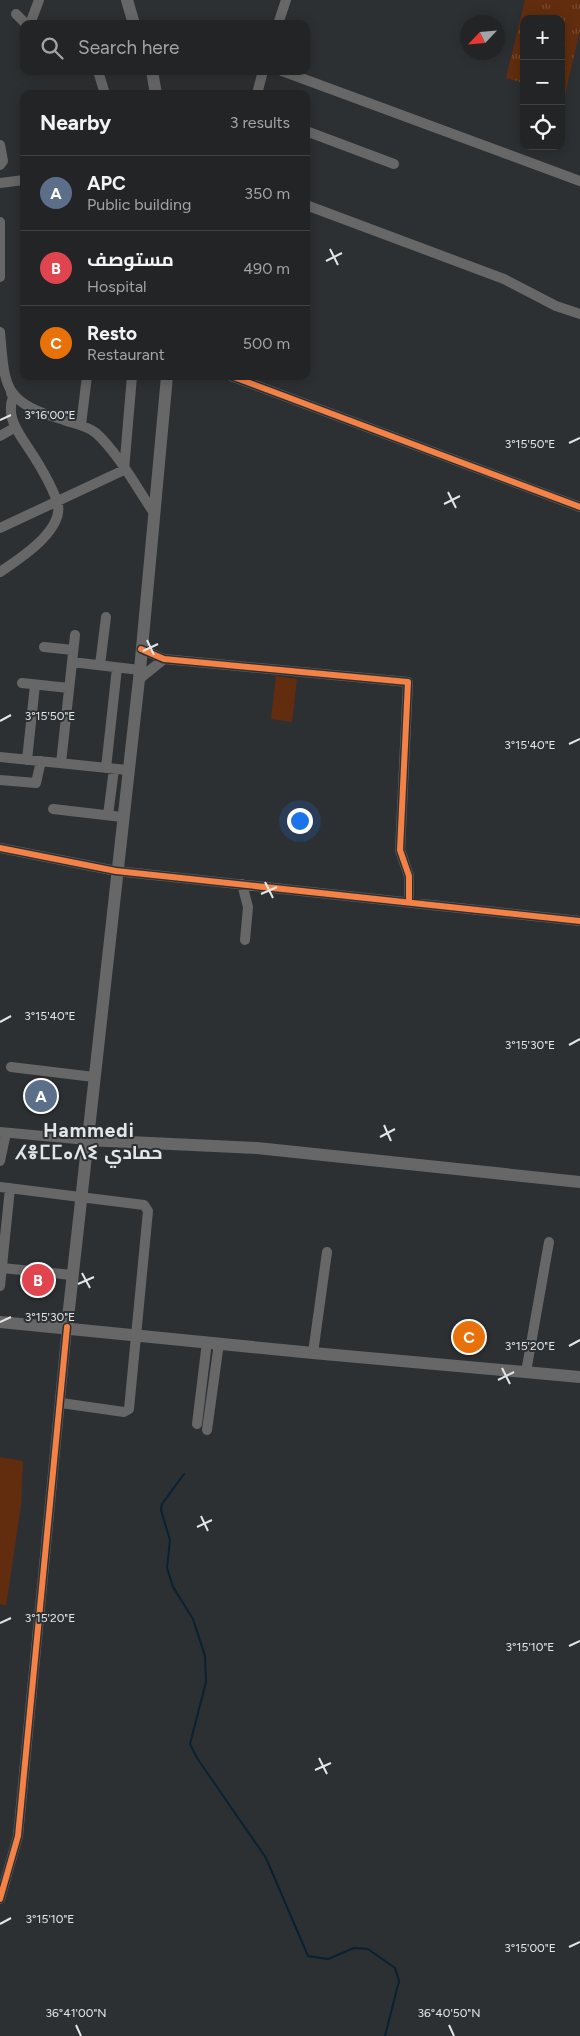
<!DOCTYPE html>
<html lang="en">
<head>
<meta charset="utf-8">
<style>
	body { margin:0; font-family:Figtree,Cairo,"Noto Sans Tifinagh",sans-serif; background:#2e3032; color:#f1f3f6 }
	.controls { position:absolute; right:15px; top:15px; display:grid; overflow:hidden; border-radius:10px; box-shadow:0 2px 12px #0003 }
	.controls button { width:45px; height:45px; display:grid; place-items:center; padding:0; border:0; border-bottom:1px solid #3f4143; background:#222426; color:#f1f3f6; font:25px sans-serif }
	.compass { position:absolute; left:460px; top:15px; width:45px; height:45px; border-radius:50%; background:#222426; box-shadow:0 2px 12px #0003; rotate:244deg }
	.you { position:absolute; left:299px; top:820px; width:18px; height:18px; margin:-12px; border:4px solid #fff; border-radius:50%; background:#1a73e8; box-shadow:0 0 0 8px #1a73e833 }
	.badge { display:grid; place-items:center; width:32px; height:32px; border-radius:50%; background:#a3a6a8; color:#fff; font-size:16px; font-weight:700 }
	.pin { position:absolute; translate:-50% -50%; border:2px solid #fff; box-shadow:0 1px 5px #0006 }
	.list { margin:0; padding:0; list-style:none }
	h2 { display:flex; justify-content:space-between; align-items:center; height:65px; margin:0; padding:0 20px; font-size:21px }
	h2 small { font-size:16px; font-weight:400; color:#a2a4a7 }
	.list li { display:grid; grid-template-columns:32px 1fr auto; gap:15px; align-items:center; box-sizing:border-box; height:75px; padding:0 20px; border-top:1px solid #3f4143 }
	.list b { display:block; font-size:19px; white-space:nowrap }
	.list p { margin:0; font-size:16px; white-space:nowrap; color:#a2a4a7 }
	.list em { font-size:16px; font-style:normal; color:#a2a4a7 }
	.icon { flex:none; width:28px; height:28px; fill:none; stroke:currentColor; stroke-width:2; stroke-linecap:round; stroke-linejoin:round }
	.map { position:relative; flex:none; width:580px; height:2036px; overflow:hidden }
	.search { position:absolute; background:#222426; box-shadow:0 2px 12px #0003; left:20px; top:20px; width:290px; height:55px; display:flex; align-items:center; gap:12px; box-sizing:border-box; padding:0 18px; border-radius:10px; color:#a2a4a7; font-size:19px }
	.panel { position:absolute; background:#222426; box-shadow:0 2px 12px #0003; left:20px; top:90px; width:290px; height:290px; border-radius:10px }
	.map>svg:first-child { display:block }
	.grass { fill:url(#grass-tufts) }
	.garden { fill:#612d0e }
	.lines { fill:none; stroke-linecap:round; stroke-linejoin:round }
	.stream { stroke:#082233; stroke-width:2 }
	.minor { stroke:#686767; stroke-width:10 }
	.major { stroke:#686768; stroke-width:12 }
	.cycleway-casing { stroke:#2c3033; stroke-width:9 }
	.cycleway { stroke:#f48246; stroke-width:6 }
	.ticks { fill:none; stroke:#e3e6e8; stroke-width:2 }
	.labels { text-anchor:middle; stroke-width:4; stroke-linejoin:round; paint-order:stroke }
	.district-label { font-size:19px; font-weight:bold; letter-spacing:1px; fill:#e3e6e8; stroke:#2c3033 }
	.ticks-label { font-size:12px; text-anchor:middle; fill:#e3e6e8; stroke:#2c3033; stroke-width:4; stroke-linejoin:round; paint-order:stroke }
</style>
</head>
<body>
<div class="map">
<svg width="580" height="2036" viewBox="0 0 580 2036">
	<defs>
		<pattern id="grass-tufts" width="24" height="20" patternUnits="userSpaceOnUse" patternTransform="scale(1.25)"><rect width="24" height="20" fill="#612d0e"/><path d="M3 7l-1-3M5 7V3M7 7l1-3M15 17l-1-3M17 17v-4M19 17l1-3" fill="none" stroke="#784b31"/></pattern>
	</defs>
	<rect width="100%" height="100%" fill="#2d3032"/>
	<path class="grass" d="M525 0H580V30L565 95 561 94V19H524V83L506 78Z"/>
	<path class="garden" d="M276 676 297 679 292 722 271 719Z
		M0 1457 23 1461 21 1506 6 1606 0 1604Z"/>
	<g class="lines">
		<path class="stream" d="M184 1474 162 1504 161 1510 170 1540 167 1568 173 1587 193 1619 205 1656 206 1682 190 1744 197 1758 266 1858 308 1956 328 1959 354 1948 368 1949 395 1968 399 1981 385 2036"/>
		<path class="minor" d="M16 14 26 24
			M30 24 39 0
			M278 24 286 0
			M98 71 105 94
			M282 71 580 181
			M257 94 263 71
			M306 131 394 164
			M0 145 3 161 0 165
			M0 183 24 180
			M306 205 504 279 556 306 580 314
			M0 222V277
			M0 332C5 389 3 402 64 420 75 424 86 425 96 433 118 453 137 488 154 513
			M231 376 580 507
			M81 425 87 376
			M0 436 14 428
			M0 528 124 470 132 376
			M0 572C19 559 67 529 57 501 50 482 34 456 23 440 14 426 7 413 13 397L11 393
			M44 647 73 650
			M141 649 164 659 408 682 400 850 409 876V902
			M72 662 140 670
			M100 665 106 617
			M138 680 164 659
			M22 683 69 688
			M0 757 127 770
			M27 760 35 685
			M61 763 75 635
			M106 768 117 668
			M0 780 36 783 41 761
			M53 809 122 817
			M108 815 114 769
			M0 848 116 871 580 921
			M242 884 248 907 245 940
			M11 1067 94 1077
			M0 1132 87 1140
			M0 1161 6 1133
			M0 1187 144 1205 148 1211 129 1409 124 1412 61 1403
			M2 1268 72 1275
			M0 1286 10 1188
			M313 1353 327 1252
			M526 1372 549 1242
			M197 1424 207 1342
			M207 1430 219 1343
			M0 1899 18 1836 67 1327"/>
		<path class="major" d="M127 0 134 24
			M152 71 156 94
			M87 1140 257 1148 580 1182
			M0 1322 313 1353 580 1377
			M67 1327 140 670 167 376"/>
		<defs>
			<path id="cycleway" d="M231 376 580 507
				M141 649 164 659 408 682 400 850 409 876V902
				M0 848 116 871 580 921
				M0 1899 18 1836 67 1327"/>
		</defs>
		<use href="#cycleway" class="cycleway-casing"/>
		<use href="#cycleway" class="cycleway"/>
	</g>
	<path class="ticks" d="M330 249 338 265M326 261 342 253M0 420 11 415M569 443 580 438M448 492 456 508M444 504 460 496M147 640 154 655M143 651 158 644M0 721 11 715M569 744 580 739M265 882 273 898M261 894 277 887M0 1022 11 1016M569 1045 580 1039M384 1125 391 1141M380 1137 395 1129M82 1273 90 1288M78 1284 94 1277M0 1322 11 1317M569 1346 580 1340M502 1368 510 1384M498 1380 514 1372M201 1516 208 1531M197 1527 212 1520M0 1623 11 1618M569 1646 580 1641M319 1758 327 1774M315 1770 331 1763M0 1924 11 1918M569 1947 580 1942M76 2025 81 2036M449 2025 454 2036"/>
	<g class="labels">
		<g class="district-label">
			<text x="89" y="1137">Hammedi<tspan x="89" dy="22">ⵃⴻⵎⵎⴰⴷⵉ حمادي</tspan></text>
		</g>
	</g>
	<g class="ticks-label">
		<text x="50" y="419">3°16'00"E</text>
		<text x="530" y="448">3°15'50"E</text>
		<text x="50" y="720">3°15'50"E</text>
		<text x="530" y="749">3°15'40"E</text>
		<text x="50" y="1020">3°15'40"E</text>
		<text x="530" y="1049">3°15'30"E</text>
		<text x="50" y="1321">3°15'30"E</text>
		<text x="530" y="1350">3°15'20"E</text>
		<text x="50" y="1622">3°15'20"E</text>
		<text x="530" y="1651">3°15'10"E</text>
		<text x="50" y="1923">3°15'10"E</text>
		<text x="530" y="1952">3°15'00"E</text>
		<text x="76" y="2017">36°41'00"N</text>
		<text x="449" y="2017">36°40'50"N</text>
	</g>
</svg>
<div class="controls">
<button>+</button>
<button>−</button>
<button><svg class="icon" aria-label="locate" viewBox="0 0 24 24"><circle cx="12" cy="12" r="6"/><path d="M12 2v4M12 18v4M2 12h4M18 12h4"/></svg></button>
</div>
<svg class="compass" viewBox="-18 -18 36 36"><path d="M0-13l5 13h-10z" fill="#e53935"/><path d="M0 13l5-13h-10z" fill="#a2a4a7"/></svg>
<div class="you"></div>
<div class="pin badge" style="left:41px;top:1096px;background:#5c6f8a">A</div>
<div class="pin badge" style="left:38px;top:1280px;background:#e0444e">B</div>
<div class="pin badge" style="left:469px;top:1337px;background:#e8710a">C</div>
<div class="search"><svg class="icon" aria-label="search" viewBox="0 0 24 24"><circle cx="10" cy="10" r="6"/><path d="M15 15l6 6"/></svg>Search here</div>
<section class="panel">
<h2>Nearby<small>3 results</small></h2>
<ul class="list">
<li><span class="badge" style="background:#5c6f8a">A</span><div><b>APC</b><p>Public building</p></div><em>350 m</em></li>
<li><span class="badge" style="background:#e0444e">B</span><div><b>مستوصف</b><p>Hospital</p></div><em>490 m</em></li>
<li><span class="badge" style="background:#e8710a">C</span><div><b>Resto</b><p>Restaurant</p></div><em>500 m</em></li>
</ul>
</section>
</div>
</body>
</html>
